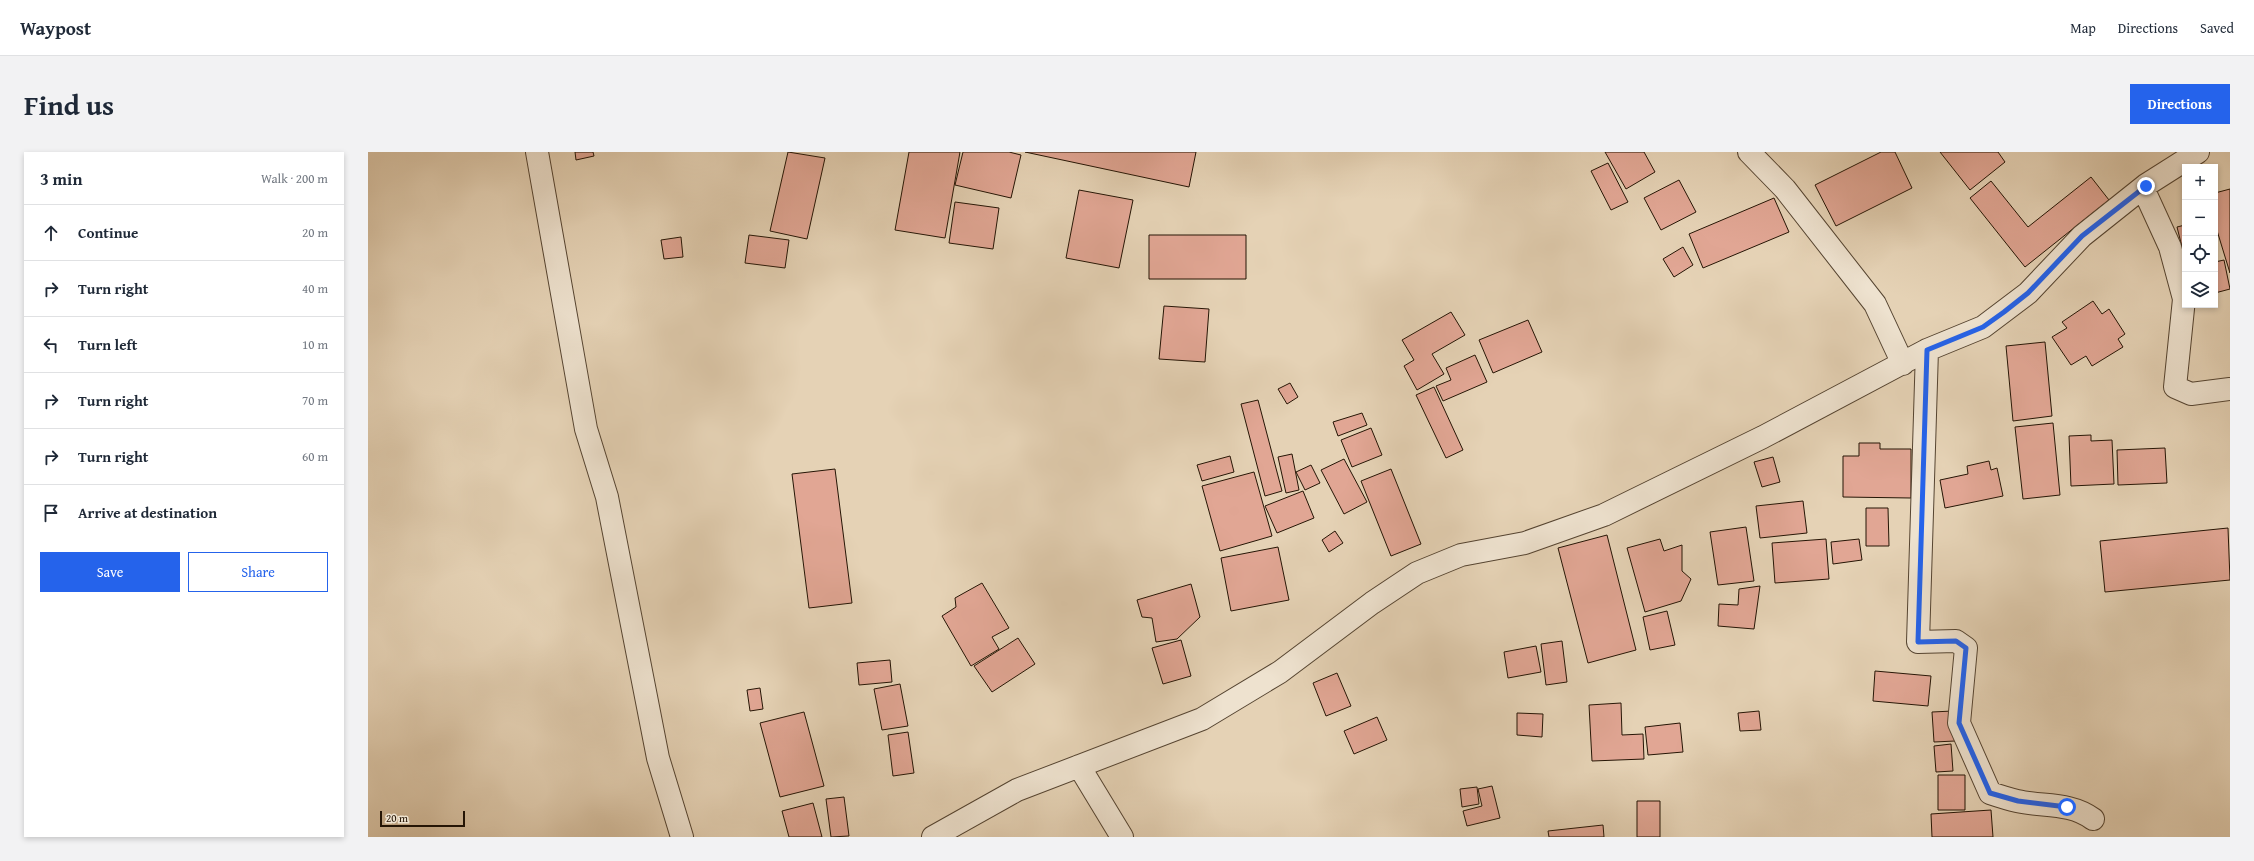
<!DOCTYPE html>
<html lang="en">
<head>
<meta charset="utf-8">
<style>
	body { margin:0; font-family:"Gentium Book Plus",serif; background:#f2f2f3; color:#1f2937 }
	.controls { position:absolute; right:12px; top:12px; display:grid; overflow:hidden; border-radius:0px; box-shadow:0 2px 6px #0003 }
	.controls button { width:36px; height:36px; display:grid; place-items:center; padding:0; border:0; border-bottom:1px solid #e0e1e3; background:#fff; color:#1f2937; font:20px sans-serif }
	.scale { position:absolute; left:12px; bottom:10px; width:85px; box-sizing:border-box; padding-left:4px; border:2px solid #251505; border-top:0; font-size:11px; line-height:14px; white-space:nowrap; color:#251505; -webkit-text-stroke:3px #eee2cf; paint-order:stroke }
	.stop { position:absolute; width:12px; height:12px; margin:-9px; border:3px solid #2563eb; border-radius:50%; background:#fff }
	.stop.end { background:#2563eb; border-color:#fff; box-shadow:0 1px 4px #0008 }
	.list { margin:0; padding:0; list-style:none }
	h2 { display:flex; justify-content:space-between; align-items:center; height:52px; margin:0; padding:0 16px; font-size:17px }
	h2 small { font-size:13px; font-weight:400; color:#747a83 }
	.list li { display:grid; grid-template-columns:26px 1fr auto; gap:12px; align-items:center; box-sizing:border-box; height:56px; padding:0 16px; border-top:1px solid #e0e1e3 }
	.list b { display:block; font-size:15px; white-space:nowrap }
	.list em { font-size:13px; font-style:normal; color:#747a83 }
	.actions { display:flex; gap:8px; padding:12px 16px }
	.actions a { flex:1; padding:9px 0; border:1px solid #2563eb; border-radius:0px; text-align:center; font-size:14px; color:#2563eb }
	.actions .main { background:#2563eb; color:#fff }
	.icon { flex:none; width:22px; height:22px; fill:none; stroke:currentColor; stroke-width:2; stroke-linecap:round; stroke-linejoin:round }
	.map { position:relative; flex:none; width:1862px; height:685px; overflow:hidden; border-radius:0px }
	header { display:flex; align-items:center; gap:24px; box-sizing:border-box; height:56px; padding:0 20px; background:#fff; border-bottom:1px solid #e0e1e3 }
	header strong { font-size:19px }
	nav { display:flex; gap:22px; margin-inline-start:auto; font-size:14px }
	.intro { display:flex; align-items:center; justify-content:space-between; box-sizing:border-box; height:96px; padding:0 24px }
	h1 { margin:0; font-size:28px }
	.button { padding:10px 18px; border-radius:0px; background:#2563eb; color:#fff; font-size:14px; font-weight:700 }
	main { display:flex; gap:24px; padding:0 24px }
	aside { flex:1; background:#fff; border-radius:0px; box-shadow:0 2px 6px #0003 }
	.map>svg:first-child { display:block }
	.building { fill:#e1a694; stroke:#251505 }
	.lines { fill:none; stroke-linecap:round; stroke-linejoin:round }
	.street-casing { stroke:#554431; stroke-width:24 }
	.street { stroke:#eee2cf; stroke-width:22 }
	.route { stroke:#2563eb; stroke-width:5 }
</style>
</head>
<body>
<header>
<strong>Waypost</strong>
<nav><a>Map</a><a>Directions</a><a>Saved</a></nav>
</header>
<div class="intro"><h1>Find us</h1><a class="button">Directions</a></div>
<main>
<aside>
<h2>3 min<small>Walk · 200 m</small></h2>
<ul class="list">
<li><svg class="icon" aria-label="ahead" viewBox="0 0 24 24"><path d="M12 20V5M6 11l6-6 6 6"/></svg><div><b>Continue</b></div><em>20 m</em></li>
<li><svg class="icon" aria-label="right" viewBox="0 0 24 24"><path d="M7 20v-9h11M14 6l5 5-5 5"/></svg><div><b>Turn right</b></div><em>40 m</em></li>
<li><svg class="icon" aria-label="left" viewBox="0 0 24 24"><path d="M17 20v-9H6M10 6l-5 5 5 5"/></svg><div><b>Turn left</b></div><em>10 m</em></li>
<li><svg class="icon" aria-label="right" viewBox="0 0 24 24"><path d="M7 20v-9h11M14 6l5 5-5 5"/></svg><div><b>Turn right</b></div><em>70 m</em></li>
<li><svg class="icon" aria-label="right" viewBox="0 0 24 24"><path d="M7 20v-9h11M14 6l5 5-5 5"/></svg><div><b>Turn right</b></div><em>60 m</em></li>
<li><svg class="icon" aria-label="arrive" viewBox="0 0 24 24"><path d="M6 21V4h12l-3 4 3 4H6"/></svg><div><b>Arrive at destination</b></div></li>
</ul>
<div class="actions"><a class="main">Save</a><a>Share</a></div>
</aside>
<div class="map">
<svg width="1862" height="685" viewBox="0 0 1862 685">
	<rect width="100%" height="100%" fill="#e5d2b5"/>
	<filter id="stains"><feTurbulence type="fractalNoise" baseFrequency=".005" numOctaves="4"/><feColorMatrix values="0 0 0 0 .2 0 0 0 0 .09 0 0 0 0 .02 0 0 0 .5 -.17"/></filter>
	<radialGradient id="worn" r=".72"><stop offset=".6" stop-color="#630" stop-opacity="0"/><stop offset="1" stop-color="#630" stop-opacity=".3"/></radialGradient>
	<path class="building" d="M207 0H225L226 4 208 8Z
		M420 0 457 6 439 87 402 79Z
		M541 0H592L577 86 527 78Z
		M595 0H641L653 3 643 46 587 33Z
		M657 0H828L821 35Z
		M1237 0H1276L1287 20 1258 37Z
		M1513 0H1527L1544 36 1468 74 1447 33Z
		M1572 0H1630L1637 10 1602 38Z
		M1240 11 1260 50 1243 58 1223 19Z
		M1723 25 1741 48 1657 115 1602 46 1623 29 1660 75Z
		M1311 28 1328 60 1293 78 1276 46Z
		M1862 37V121L1847 72V41Z
		M711 38 765 48 751 116 698 106Z
		M1406 46 1421 80 1335 116 1321 82Z
		M587 50 631 56 625 97 581 91Z
		M1817 73V107L1809 75Z
		M381 83 421 88 417 116 377 111Z
		M781 83H878V127H781Z
		M313 85 315 105 296 107 293 88Z
		M1315 95 1325 113 1306 125 1295 107Z
		M1856 108 1862 137 1847 141V110Z
		M1725 149 1734 162 1741 157 1757 182 1750 187 1755 195 1724 214 1718 204 1703 213 1684 185 1699 176 1694 170Z
		M796 154 841 157 837 210 791 207Z
		M1083 160 1097 183 1064 202 1076 222 1049 238 1036 214 1046 208 1034 188Z
		M1160 168 1174 200 1125 221 1111 188Z
		M1677 190 1684 264 1645 269 1638 194Z
		M1107 203 1119 230 1075 249 1068 234 1083 228 1078 216Z
		M922 231 930 245 919 252 910 237Z
		M1066 235 1095 298 1078 306 1048 243Z
		M890 248 914 339 897 344 873 252Z
		M994 261 999 273 970 284 965 270Z
		M1685 271 1692 343 1655 347 1647 275Z
		M1003 276 1014 303 984 315 973 288Z
		M1723 283V289L1744 288 1746 332 1703 334 1701 284Z
		M1491 291H1512V297H1543V346L1475 345V304H1491Z
		M1797 296 1799 331 1750 333 1749 298Z
		M924 302 931 338 918 341 910 305Z
		M862 304 866 320 834 329 829 313Z
		M1405 305 1412 330 1394 335 1386 310Z
		M976 307 999 350 976 362 953 318Z
		M1621 309 1623 318 1629 316 1635 344 1577 356 1572 328 1600 322 1599 314Z
		M943 313 952 331 937 338 928 320Z
		M467 317 484 451 441 456 424 322Z
		M1023 317 1053 392 1023 404 993 329Z
		M886 320 904 384 852 399 834 334Z
		M935 339 946 366 909 381 897 354Z
		M1435 349 1439 381 1392 386 1388 354Z
		M1498 356H1520L1521 394H1498Z
		M1378 375 1386 429 1350 433 1342 380Z
		M1860 376 1862 428 1737 440 1732 389Z
		M967 379 975 391 961 400 954 388Z
		M1239 383 1268 498 1220 511 1190 396Z
		M1292 387 1296 399 1314 393V419L1323 427 1313 449 1277 460 1259 396Z
		M1458 387 1461 427 1407 431 1404 391Z
		M1491 387 1494 408 1465 412 1463 390Z
		M910 395 921 448 863 459 853 406Z
		M614 431 641 476 624 485 631 497 603 514 574 464 588 455 587 446Z
		M823 432 832 465 809 487 788 490 784 466 774 465 769 448Z
		M1392 434 1386 477 1350 474 1351 452 1370 453 1371 437Z
		M1299 459 1307 493 1282 498 1275 465Z
		M650 486 667 512 624 540 606 514Z
		M813 488 823 524 795 532 784 496Z
		M1194 489 1199 530 1178 533 1173 492Z
		M1168 494 1173 520 1140 526 1136 500Z
		M522 508 524 530 491 533 489 511Z
		M1507 519 1563 524 1560 554 1505 549Z
		M969 521 983 554 958 564 945 531Z
		M532 532 540 574 514 578 506 537Z
		M392 536 395 557 382 559 379 538Z
		M1253 551 1254 583 1275 582 1276 607 1224 609 1221 553Z
		M1391 559 1393 578 1372 579 1370 561Z
		M1585 559 1587 589 1566 590 1564 560Z
		M436 560 456 634 412 645 392 571Z
		M1149 561 1175 562 1174 585 1149 583Z
		M1009 565 1019 588 986 602 976 579Z
		M1312 571 1315 600 1280 603 1277 575Z
		M540 580 546 621 525 624 520 583Z
		M1583 592 1585 619 1568 620 1566 594Z
		M1570 623H1597V658H1570Z
		M1124 634 1132 666 1099 674 1095 659 1114 654 1110 637Z
		M1109 635 1111 652 1094 655 1092 637Z
		M476 645 481 684 463 685 458 647Z
		M1269 649H1292V685H1269Z
		M445 651 454 685H421L414 659Z
		M1623 658 1625 685H1564L1563 662Z
		M1235 673 1236 685H1181L1180 679Z"/>
	<g class="lines">
		<defs>
			<path id="street" d="M169 0 218 277 239 345 290 606 314 685
				M1381 0 1417 37 1507 152 1535 212
				M1775 36 1802 95 1816 147 1807 235 1823 242 1862 237
				M1559 198 1550 490 1588 489 1598 496 1591 571 1622 641C1631 644 1640 647 1649 649 1675 655 1702 650 1725 667
				M711 614 754 685
				M565 685 649 638 834 567 912 520 1004 451 1049 421 1093 403 1157 391 1236 363 1395 285 1559 198 1615 175 1660 141 1714 84 1778 33 1830 0"/>
		</defs>
		<use href="#street" class="street-casing"/>
		<use href="#street" class="street"/>
	</g>
	<g class="lines">
		<path class="route" d="M1699 655 1650 649 1622 641 1591 571 1598 496 1588 489 1550 490 1559 198 1615 175 1636 160 1660 141 1714 84 1778 34"/>
	</g>
	<rect width="100%" height="100%" filter="url(#stains)"/>
	<rect width="100%" height="100%" fill="url(#worn)"/>
</svg>
<div class="controls">
<button>+</button>
<button>−</button>
<button><svg class="icon" aria-label="locate" viewBox="0 0 24 24"><circle cx="12" cy="12" r="6"/><path d="M12 2v4M12 18v4M2 12h4M18 12h4"/></svg></button>
<button><svg class="icon" aria-label="layers" viewBox="0 0 24 24"><path d="M12 4l9 5-9 5-9-5zM3 14l9 5 9-5"/></svg></button>
</div>
<div class="scale">20 m</div>
<div class="stop" style="left:1699px;top:655px"></div>
<div class="stop end" style="left:1778px;top:34px"></div>
</div>
</main>
</body>
</html>
